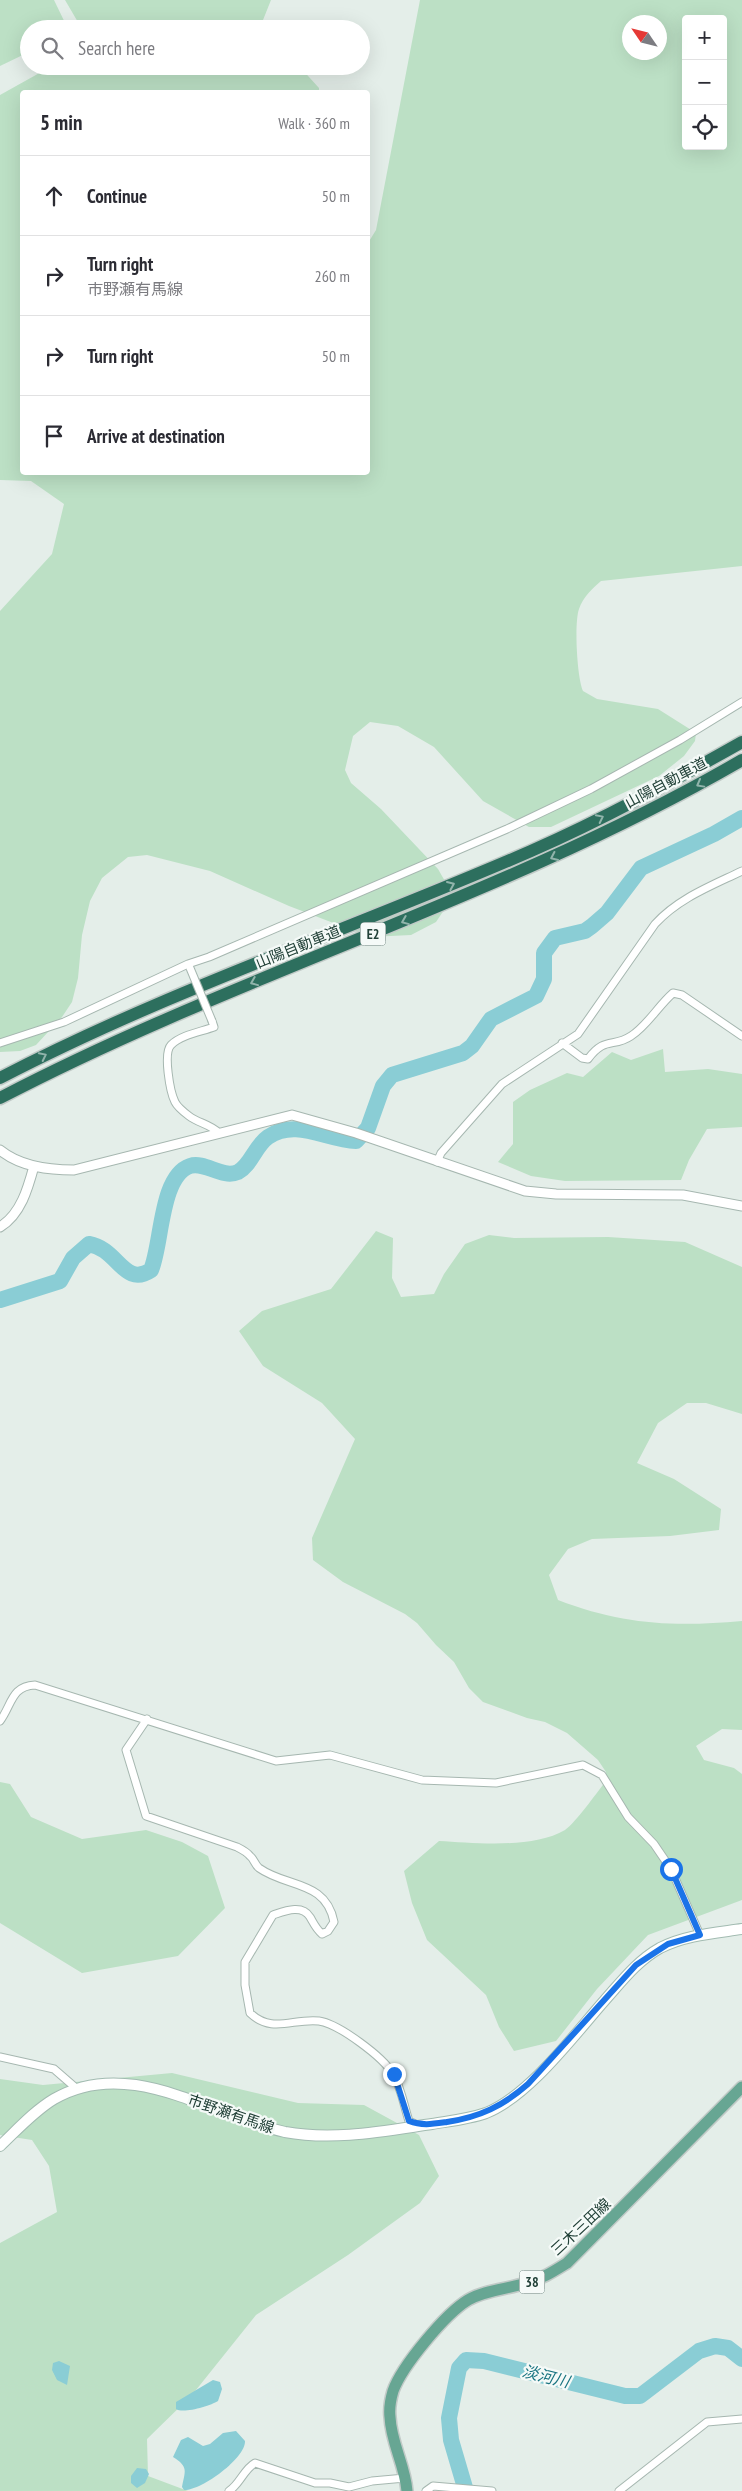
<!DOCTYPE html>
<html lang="en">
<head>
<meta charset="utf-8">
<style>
	body { margin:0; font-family:"PT Sans Narrow","Noto Sans JP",sans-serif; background:#f7f7f7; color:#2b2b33 }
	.controls { position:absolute; right:15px; top:15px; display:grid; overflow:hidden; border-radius:5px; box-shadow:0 5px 20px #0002 }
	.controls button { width:45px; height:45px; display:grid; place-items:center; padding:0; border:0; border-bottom:1px solid #e1e1e2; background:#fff; color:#2b2b33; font:25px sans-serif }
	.compass { position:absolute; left:622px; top:15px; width:45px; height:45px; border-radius:50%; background:#fff; box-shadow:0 5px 20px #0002; rotate:305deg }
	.stop { position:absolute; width:15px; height:15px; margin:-11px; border:4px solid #1a73e8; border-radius:50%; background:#fff }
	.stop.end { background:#1a73e8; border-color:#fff; box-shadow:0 1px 5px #0008 }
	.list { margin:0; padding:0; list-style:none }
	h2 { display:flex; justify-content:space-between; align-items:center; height:65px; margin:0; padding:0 20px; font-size:21px }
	h2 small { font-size:16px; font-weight:400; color:#7c7c81 }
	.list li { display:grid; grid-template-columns:32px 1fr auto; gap:15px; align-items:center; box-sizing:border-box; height:80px; padding:0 20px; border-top:1px solid #e1e1e2 }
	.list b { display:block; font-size:19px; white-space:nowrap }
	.list p { margin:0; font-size:16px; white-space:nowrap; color:#7c7c81 }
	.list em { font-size:16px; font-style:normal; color:#7c7c81 }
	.icon { flex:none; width:28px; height:28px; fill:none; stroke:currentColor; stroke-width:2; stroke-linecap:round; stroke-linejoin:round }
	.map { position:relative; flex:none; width:742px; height:2491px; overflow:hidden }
	.search { position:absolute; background:#fff; box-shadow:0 5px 20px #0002; left:20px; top:20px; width:350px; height:55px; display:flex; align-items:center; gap:12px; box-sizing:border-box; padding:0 18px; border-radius:28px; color:#7c7c81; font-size:19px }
	.panel { position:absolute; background:#fff; box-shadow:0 5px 20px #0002; left:20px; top:90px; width:350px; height:385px; border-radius:5px }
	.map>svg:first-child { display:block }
	.green { fill:#bce0c5; fill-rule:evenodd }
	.water { fill:#8acdd5 }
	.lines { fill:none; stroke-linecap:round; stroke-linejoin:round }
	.river { stroke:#8acdd5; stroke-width:16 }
	.minor-casing { stroke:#a6b7b0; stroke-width:9 }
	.tertiary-casing { stroke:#a6b7b0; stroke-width:11 }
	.secondary-casing { stroke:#a2bbb1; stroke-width:12 }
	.primary-casing { stroke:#c1cac7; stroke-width:14 }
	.motorway-casing { stroke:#c1cac7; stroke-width:15 }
	.minor { stroke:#fff; stroke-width:7 }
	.tertiary { stroke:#fff; stroke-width:9 }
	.secondary { stroke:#fff; stroke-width:10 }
	.primary { stroke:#67a693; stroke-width:11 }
	.motorway { stroke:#2d6f5e; stroke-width:12 }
	.minor-bridge-casing { stroke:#a6b7b0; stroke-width:9; stroke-linecap:butt }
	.minor-bridge { stroke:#fff; stroke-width:7 }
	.oneway { stroke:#91b4ab }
	.route { stroke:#1a73e8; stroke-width:6 }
	.labels { text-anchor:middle; stroke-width:4.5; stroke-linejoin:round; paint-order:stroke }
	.shield { fill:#f5faf8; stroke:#617872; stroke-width:1 }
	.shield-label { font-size:14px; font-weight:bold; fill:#224138 }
	.street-label { font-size:15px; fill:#224138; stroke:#f5faf8 }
	.water-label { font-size:16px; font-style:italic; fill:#197481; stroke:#f5faf8 }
</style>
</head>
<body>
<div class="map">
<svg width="742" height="2491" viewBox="0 0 742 2491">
	<rect width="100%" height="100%" fill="#e4eee9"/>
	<path class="green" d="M0 0H54L68 29H29V52L0 66Z
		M65 0H271L261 25 265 29H82Z
		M420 0H742V566L601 581C592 589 583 597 579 609 574 623 577 677 583 691L597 699 658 709 696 733 695 741 684 756 659 776 551 827H529L483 801 434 747 398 726 370 722 353 736 345 770 351 783 381 809 438 869 450 890 444 910 436 922 411 935 370 937 289 906 210 871 147 855 128 857 102 878 90 901 82 935 78 978 72 1002 62 1017 36 1045 20 1051 0 1052V611L52 554 64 504 31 481 0 480V95L52 66H299L319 88V92H22V472H368V243L376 230ZM686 19H723V146H686ZM630 22H660V52H630Z
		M663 1049 665 1072 708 1069 742 1074V1127L707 1129 689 1160 681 1180 565 1181 531 1176 498 1162 513 1144V1102L530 1090 567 1073 583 1077 612 1052 631 1060Z
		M376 1231 393 1238 392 1278 401 1297 434 1294 444 1274 465 1244 489 1235 514 1238 608 1237 685 1242 742 1267V1414L706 1403H687L658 1423 637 1463 674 1479 721 1509 719 1530 670 1536 592 1539 568 1549 549 1575 558 1600C623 1625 674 1627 742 1621V1730L722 1729 696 1746 704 1760 734 1768 742 1774V1900L648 1935 597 1989 556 2041 514 2051 499 2027 486 1995 427 1940 412 1903 404 1871 439 1841C475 1843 533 1849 565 1830 576 1822 596 1794 605 1782L606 1772 598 1760 567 1733 545 1722 527 1718 483 1702 469 1688 454 1662 436 1645 417 1623 405 1614 343 1582 313 1560 312 1538 355 1439 322 1403 263 1366 239 1331 262 1311 331 1289Z
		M0 1782 10 1784 31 1817 82 1839 146 1830 182 1842 208 1856 225 1908 178 1956 82 1973 0 1923Z
		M172 2073 298 2103 364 2105 419 2135 439 2176 420 2203 348 2255 256 2315 192 2395 147 2439 148 2476 188 2491H0V2243L57 2212 49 2166 32 2140 0 2135V2079L43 2085Z"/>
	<path class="water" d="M59 2361 70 2366 67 2385 57 2380 52 2370 53 2363Z
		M213 2380 220 2382 222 2389 218 2401C210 2406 183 2414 176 2409V2402Z
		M236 2431 245 2441C246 2458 201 2491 184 2490L182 2487C185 2471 189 2467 173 2457L181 2440 188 2437 203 2446 210 2444 223 2433Z
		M137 2468 146 2469 149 2474 145 2483 137 2488 131 2483V2476Z"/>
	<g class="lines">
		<path class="river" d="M0 1300 60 1281 73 1258 89 1244C118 1249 124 1288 151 1270 162 1245 160 1176 190 1166 205 1161 222 1179 238 1172 251 1165 255 1146 268 1137 296 1118 326 1140 356 1141L368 1128 383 1086 392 1075 463 1053 472 1046 491 1019 536 996 544 979V953L555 938 585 931 592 926 607 913 641 868 714 834 742 818
			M466 2491 451 2440 449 2418 459 2368 466 2360 484 2361 625 2396H640L699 2351 715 2346 728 2348 742 2359"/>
		<defs>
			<path id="minor" d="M212 1021 214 1027C200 1032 181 1035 171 1045 163 1053 170 1092 175 1102 177 1106 185 1113 189 1116 198 1123 210 1124 219 1133
				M0 1043 64 1022 188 964 209 957 507 829 591 789 680 740 742 702
				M562 1043 582 1058 588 1059C605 1036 613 1048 631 1036 647 1026 658 1006 673 993L682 995 742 1036
				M437 1162 441 1153 502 1084 578 1034 655 924C679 898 711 886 742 871
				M147 1719 126 1750 146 1816 237 1847C241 1849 247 1852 250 1856 254 1859 255 1865 259 1868 287 1888 326 1880 334 1922L328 1931 322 1934C316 1929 314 1924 310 1917 302 1904 285 1911 273 1915L245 1962V1985L250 2013C272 2034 293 2018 319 2021 339 2024 383 2057 393 2074 401 2087 404 2106 409 2121L418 2125
				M0 1721C12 1705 11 1686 35 1685L276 1761 330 1755 422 1780 496 1783 583 1765 602 1775 628 1817 654 1844 671 1869 700 1935
				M0 2057 54 2069 77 2089
				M229 2491C240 2484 244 2469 255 2463L315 2483H330L349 2487 372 2481 405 2478
				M426 2491 433 2486 492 2491
				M619 2491 707 2422 742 2419"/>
			<path id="tertiary" d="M0 1150C21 1167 49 1170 74 1170L292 1115 356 1133 525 1191 556 1194 683 1195 742 1206
				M0 1227C21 1214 28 1188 34 1166"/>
			<path id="secondary" d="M0 2146C17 2130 34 2111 54 2099 130 2055 210 2116 285 2132 334 2141 384 2131 432 2124 450 2121 469 2119 486 2113 529 2096 574 2035 605 2000 622 1981 637 1961 660 1948 685 1935 715 1933 742 1929"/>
			<path id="primary" d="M407 2491C405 2465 391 2443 390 2417 389 2409 391 2398 393 2391 402 2366 445 2314 468 2300 485 2290 508 2289 526 2283 542 2279 554 2271 567 2263L742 2087"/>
			<path id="motorway" d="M0 1078C171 989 355 928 531 851 604 819 673 781 742 742
				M0 1098C241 972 506 897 742 760"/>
		</defs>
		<use href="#minor" class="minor-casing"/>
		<use href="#tertiary" class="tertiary-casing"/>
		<use href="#secondary" class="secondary-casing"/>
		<use href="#primary" class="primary-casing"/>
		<use href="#motorway" class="motorway-casing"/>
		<use href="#minor" class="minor"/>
		<use href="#tertiary" class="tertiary"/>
		<use href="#secondary" class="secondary"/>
		<use href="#primary" class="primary"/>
		<use href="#motorway" class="motorway"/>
		<defs>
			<path id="minor-bridge" d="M190 968 212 1021"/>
		</defs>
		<use href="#minor-bridge" class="minor-bridge-casing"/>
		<use href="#minor-bridge" class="minor-bridge"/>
	</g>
	<defs><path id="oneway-chevron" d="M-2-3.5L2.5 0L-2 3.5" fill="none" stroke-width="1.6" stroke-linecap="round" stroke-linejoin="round" transform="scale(1.25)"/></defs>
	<g class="oneway">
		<use href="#oneway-chevron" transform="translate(700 784) rotate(151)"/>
		<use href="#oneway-chevron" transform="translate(600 818) rotate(-26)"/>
		<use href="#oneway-chevron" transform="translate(554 857) rotate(155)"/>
		<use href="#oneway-chevron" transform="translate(451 885) rotate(-23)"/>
		<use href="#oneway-chevron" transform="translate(405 921) rotate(158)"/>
		<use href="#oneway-chevron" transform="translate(254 982) rotate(158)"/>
		<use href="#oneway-chevron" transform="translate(43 1056) rotate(-26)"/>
	</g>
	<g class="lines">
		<path class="route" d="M394 2074 409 2121C422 2126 433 2124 447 2122 480 2117 503 2106 528 2084L636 1965 668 1944 700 1935 671 1869"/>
	</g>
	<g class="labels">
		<g class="shield">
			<rect x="360.5" y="922.5" width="25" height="23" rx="4"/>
			<rect x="519.5" y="2270.5" width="25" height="23" rx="4"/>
		</g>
		<g class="shield-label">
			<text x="373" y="939">E2</text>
			<text x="532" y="2287">38</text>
		</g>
		<g class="street-label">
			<text transform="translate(666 783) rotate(-28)" y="5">山陽自動車道</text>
			<text transform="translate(298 947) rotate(-22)" y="5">山陽自動車道</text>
			<text transform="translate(231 2114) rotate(19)" y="5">市野瀬有馬線</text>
			<text transform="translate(581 2227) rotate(-43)" y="5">三木三田線</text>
		</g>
		<g class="water-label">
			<text transform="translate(546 2376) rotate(14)" y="6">淡河川</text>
		</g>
	</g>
</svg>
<div class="controls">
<button>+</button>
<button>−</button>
<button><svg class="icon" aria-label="locate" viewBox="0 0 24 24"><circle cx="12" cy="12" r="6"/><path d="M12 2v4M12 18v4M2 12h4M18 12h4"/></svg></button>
</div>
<svg class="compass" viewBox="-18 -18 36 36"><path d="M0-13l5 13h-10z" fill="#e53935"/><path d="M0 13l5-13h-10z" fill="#7c7c81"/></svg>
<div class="stop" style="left:671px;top:1869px"></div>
<div class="stop end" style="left:394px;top:2074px"></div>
<div class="search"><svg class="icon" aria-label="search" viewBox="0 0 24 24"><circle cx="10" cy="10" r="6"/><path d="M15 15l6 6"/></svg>Search here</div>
<section class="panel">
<h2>5 min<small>Walk · 360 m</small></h2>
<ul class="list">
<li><svg class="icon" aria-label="ahead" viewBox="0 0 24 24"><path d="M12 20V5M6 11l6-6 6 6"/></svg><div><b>Continue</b></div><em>50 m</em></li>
<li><svg class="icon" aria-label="right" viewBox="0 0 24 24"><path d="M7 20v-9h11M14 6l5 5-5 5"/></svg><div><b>Turn right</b><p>市野瀬有馬線</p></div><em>260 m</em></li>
<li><svg class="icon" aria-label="right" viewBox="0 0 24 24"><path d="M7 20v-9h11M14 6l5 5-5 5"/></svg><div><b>Turn right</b></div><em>50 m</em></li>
<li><svg class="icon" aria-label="arrive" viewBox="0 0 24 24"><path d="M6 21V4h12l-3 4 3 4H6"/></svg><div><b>Arrive at destination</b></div></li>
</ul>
</section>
</div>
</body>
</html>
